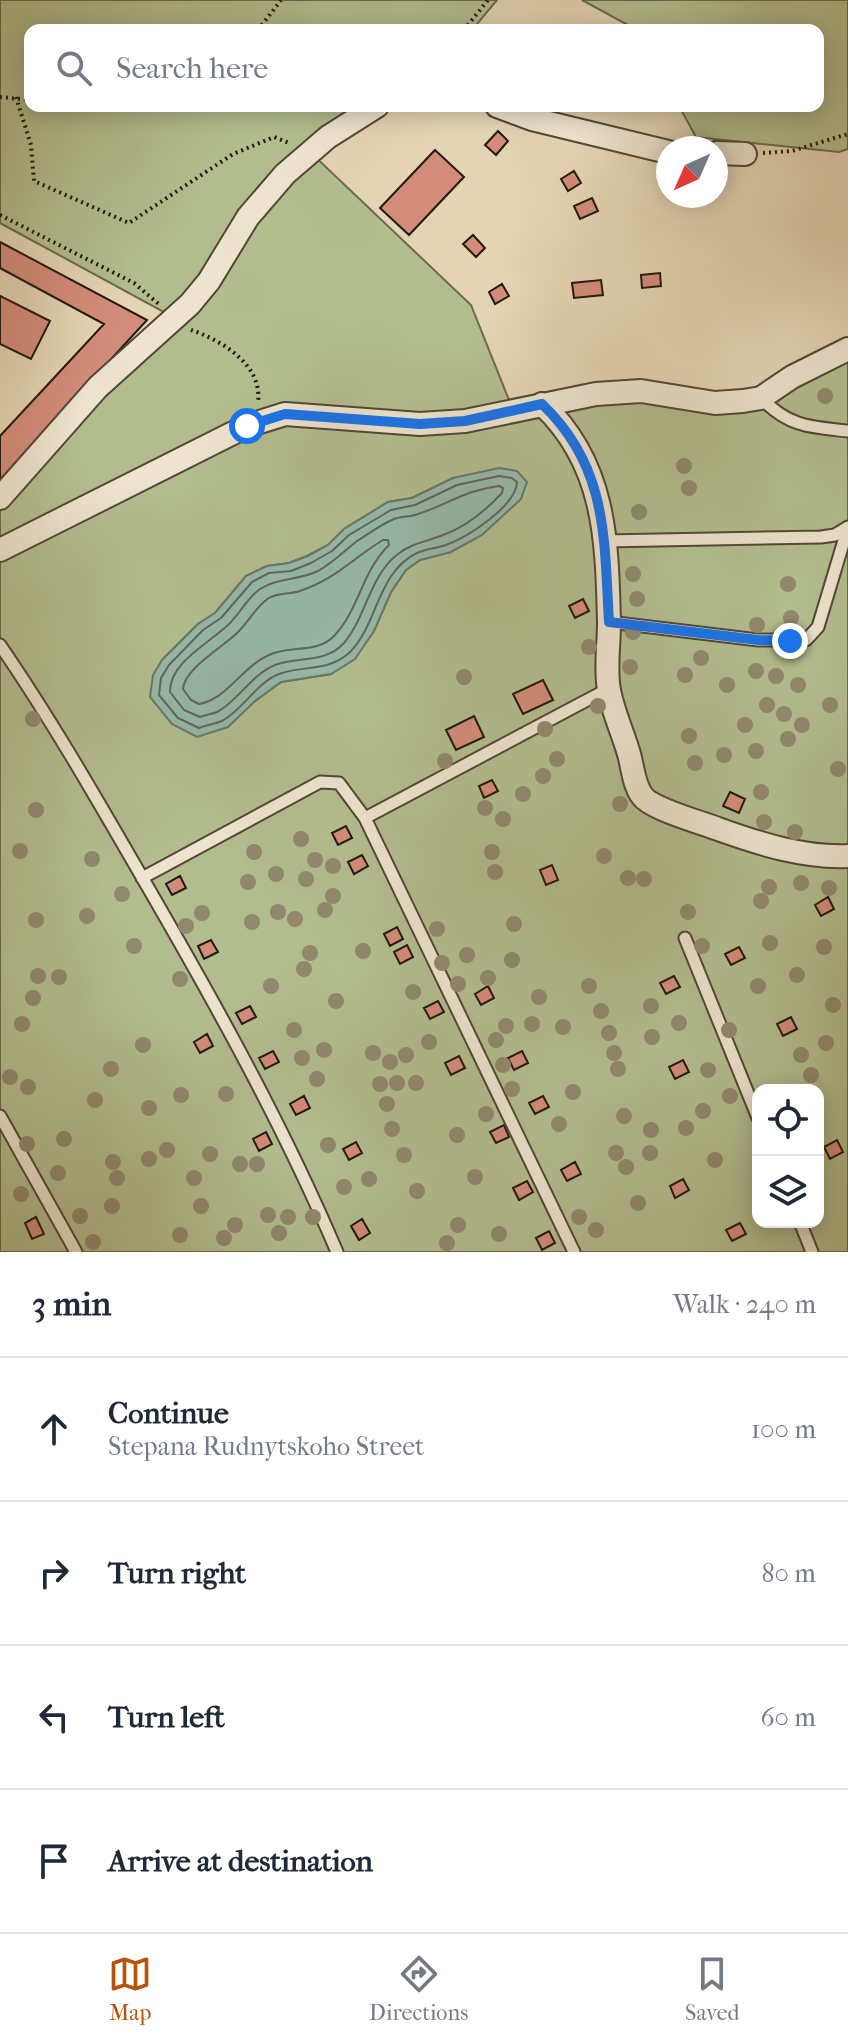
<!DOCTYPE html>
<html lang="en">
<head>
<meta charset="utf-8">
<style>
	body { margin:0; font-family:"IM FELL French Canon",serif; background:#f2f2f3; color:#1f2937 }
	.controls { position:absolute; right:24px; bottom:24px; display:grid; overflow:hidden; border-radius:16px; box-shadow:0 4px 20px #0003 }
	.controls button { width:72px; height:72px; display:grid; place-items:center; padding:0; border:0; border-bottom:2px solid #e0e1e3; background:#fff; color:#1f2937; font:40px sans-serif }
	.compass { position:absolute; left:656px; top:136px; width:72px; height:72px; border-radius:50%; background:#fff; box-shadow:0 4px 20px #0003; rotate:225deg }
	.stop { position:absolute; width:24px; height:24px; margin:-18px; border:6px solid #1a73e8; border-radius:50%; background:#fff }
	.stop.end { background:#1a73e8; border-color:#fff; box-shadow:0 2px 8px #0008 }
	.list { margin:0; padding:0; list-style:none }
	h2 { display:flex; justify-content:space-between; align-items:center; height:104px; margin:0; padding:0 32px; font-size:34px }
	h2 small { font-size:26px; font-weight:400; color:#747a83 }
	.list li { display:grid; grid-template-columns:52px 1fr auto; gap:24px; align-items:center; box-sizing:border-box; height:144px; padding:0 32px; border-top:2px solid #e0e1e3 }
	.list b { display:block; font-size:30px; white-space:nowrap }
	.list p { margin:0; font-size:26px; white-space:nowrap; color:#747a83 }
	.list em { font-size:26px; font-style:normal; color:#747a83 }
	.icon { flex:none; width:44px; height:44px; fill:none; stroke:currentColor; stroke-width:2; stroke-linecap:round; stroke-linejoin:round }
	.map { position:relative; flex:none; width:848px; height:1252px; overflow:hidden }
	.search { position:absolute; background:#fff; box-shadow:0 4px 20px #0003; left:24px; right:24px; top:24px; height:88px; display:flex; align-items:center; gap:20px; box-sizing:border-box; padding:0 28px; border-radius:16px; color:#747a83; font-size:30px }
	.sheet { height:680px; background:#fff }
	nav { display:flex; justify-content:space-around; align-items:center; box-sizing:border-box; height:112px; border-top:2px solid #e0e1e3; background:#fff; font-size:22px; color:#747a83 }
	nav a { display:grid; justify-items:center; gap:4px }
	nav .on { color:#b45309 }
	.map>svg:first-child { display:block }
	.green { fill:#b2bd8e; stroke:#6a6a4d; stroke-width:2; fill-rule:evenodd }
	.water { fill:#96b8a9; stroke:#68786a; stroke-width:2 }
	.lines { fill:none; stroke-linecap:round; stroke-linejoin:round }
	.shore { stroke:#5c685a; stroke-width:2 }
	.building { fill:#d38c7a; stroke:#22180c; stroke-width:2 }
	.lane-casing { stroke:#524736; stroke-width:15 }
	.street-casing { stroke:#524736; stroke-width:26 }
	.path { stroke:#22180c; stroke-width:4; stroke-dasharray:2 4; stroke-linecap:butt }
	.lane { stroke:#ede3ce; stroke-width:11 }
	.street { stroke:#ede3ce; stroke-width:22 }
	.tree { fill:#91886d }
	.route { stroke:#1a73e8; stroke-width:10 }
</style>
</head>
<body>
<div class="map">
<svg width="848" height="1252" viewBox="0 0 848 1252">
	<rect width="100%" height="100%" fill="#e4d4b3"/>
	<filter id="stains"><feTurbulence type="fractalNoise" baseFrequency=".0025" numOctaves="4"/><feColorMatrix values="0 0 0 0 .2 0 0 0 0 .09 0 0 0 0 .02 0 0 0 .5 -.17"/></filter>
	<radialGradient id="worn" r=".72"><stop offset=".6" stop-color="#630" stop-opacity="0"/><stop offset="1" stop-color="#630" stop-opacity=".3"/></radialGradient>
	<path class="green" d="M0 0H497L472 30H30V106H377L310 152 471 305 513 410 554 402 743 401 848 349V1252H0V498L175 318 0 223ZM453 478 451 552 420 560 406 570 391 592 374 631 331 674 281 682 255 701 162 660 198 624 215 613 246 576 267 566 289 563 307 556 328 545 344 529 388 502 412 498ZM758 1090H818V1222H758Z
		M582 0H848V149L839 152 696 137 679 106H818V30H637Z"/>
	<path class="water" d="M499 468 517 471 527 482 521 499 482 535 451 552 420 560 406 570 391 592 374 631 355 659 331 674 281 682 255 701 228 727 197 737 172 724 150 697 153 675 162 660 198 624 215 613 246 576 267 566 289 563 308 556 328 545 344 529 388 502 412 498 453 478Z"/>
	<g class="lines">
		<path class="shore" d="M499 476 512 478 517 482C516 506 468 537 446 545 437 548 426 549 417 553 377 572 378 625 349 653 328 672 303 665 279 674 256 683 243 710 222 721 215 724 206 725 199 728L178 718 159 695 161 678 169 665 203 630 221 618 252 582 269 573 291 571 311 563 332 551 349 535 391 510 415 505 457 485Z
			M499 486 503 488 502 493C486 510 466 527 443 535 426 542 412 543 398 554 370 575 366 617 344 643 325 664 298 656 275 665 252 674 237 702 217 712 212 714 205 715 200 717L184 710 170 692C169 663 209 643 228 625 239 615 248 597 260 589 276 578 300 580 318 571 334 562 344 551 357 541 368 534 382 524 394 519 402 516 411 517 418 514 449 504 465 490 499 486Z
			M383 540H388L389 545C362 571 359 610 334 636 317 654 290 645 269 655 243 666 226 700 199 704L191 700 183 689C184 669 223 647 237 633 247 624 254 610 265 601 274 592 288 595 300 591 336 579 353 558 383 540Z"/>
	</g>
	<path class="building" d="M498 131 508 141 496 155 485 145Z
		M435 150 464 177 409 235 380 208Z
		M574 171 581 183 568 191 561 179Z
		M592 198 598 211 580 219 574 206Z
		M473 235 485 248 476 257 463 244Z
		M0 242 147 320 0 480V436L104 324 0 268Z
		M660 273 661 286 642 288 641 275Z
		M601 280 603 295 574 298 572 283Z
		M502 284 509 296 495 304 489 292Z
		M0 296 50 321 31 359 0 344Z
		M583 599 589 611 575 618 569 606Z
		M543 680 553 700 523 714 513 694Z
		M474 716 484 737 456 750 446 730Z
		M492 780 498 791 484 798 479 786Z
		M730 792 745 799 739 813 723 806Z
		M346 826 352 838 338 845 332 833Z
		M362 855 368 866 354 874 348 862Z
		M552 865 558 880 546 885 540 870Z
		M180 876 186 888 172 895 166 884Z
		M828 897 834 909 821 916 815 905Z
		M397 927 403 939 390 946 384 934Z
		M211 940 218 952 204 959 198 946Z
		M407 945 413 957 400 964 394 952Z
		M739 947 745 958 731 965 725 954Z
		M674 976 680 987 666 994 660 983Z
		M488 986 494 998 481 1005 475 994Z
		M438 1001 444 1012 430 1019 424 1008Z
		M250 1006 256 1017 242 1024 236 1013Z
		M791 1017 797 1029 783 1036 777 1024Z
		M207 1034 213 1046 200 1053 194 1042Z
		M273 1051 279 1062 265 1069 259 1058Z
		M522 1051 528 1063 514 1070 508 1058Z
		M459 1056 465 1068 451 1075 445 1063Z
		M683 1060 689 1072 675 1079 669 1067Z
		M304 1096 310 1108 296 1115 290 1104Z
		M543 1096 549 1107 535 1114 529 1103Z
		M504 1125 509 1137 496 1143 490 1132Z
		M266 1132 272 1144 259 1151 253 1139Z
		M837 1140 843 1152 830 1159 824 1147Z
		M356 1142 362 1153 349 1160 343 1149Z
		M575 1162 581 1174 567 1181 561 1170Z
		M683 1179 689 1190 675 1198 670 1186Z
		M527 1181 533 1192 519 1200 513 1188Z
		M36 1217 44 1234 32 1239 25 1223Z
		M362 1219 370 1233 359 1240 351 1226Z
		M740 1223 746 1234 732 1241 726 1230Z
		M549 1231 555 1243 542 1250 536 1238Z"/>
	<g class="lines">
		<defs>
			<path id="lane" d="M761 398C789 427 810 427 848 431
				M604 541 821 537 835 535 848 527
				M609 622 758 640H806L818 627 848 527
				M0 645C53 722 99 803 146 884 215 1003 283 1125 337 1252
				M365 818 608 689
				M142 878 320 782 339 783 365 818 574 1252
				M685 938 758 1118
				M0 1116 76 1252
				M800 1222 812 1252"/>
			<path id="street" d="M497 106 532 119 668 152
				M716 153 745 154
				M542 404C606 464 607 541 609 623 609 645 605 669 609 690 613 712 623 733 629 754 633 768 634 789 645 799 659 811 700 822 718 829 760 844 804 858 848 856
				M0 498 98 387 190 304 209 281 248 217 285 174 328 137 377 106
				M0 550 247 426 285 414 420 424 465 421 596 394 641 391 715 403 743 401 761 398 792 377 848 349"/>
		</defs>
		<use href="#lane" class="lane-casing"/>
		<use href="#street" class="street-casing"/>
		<path class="path" d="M258 30 281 0
			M464 30 488 0
			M0 97 30 100
			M16 97 31 145 34 181 129 223 233 154 274 137 289 143
			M763 153 792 151 848 134
			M0 215 134 283 161 306
			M191 330C221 340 263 365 258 402"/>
		<use href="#lane" class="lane"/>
		<use href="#street" class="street"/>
	</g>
	<g class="tree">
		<circle cx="825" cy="396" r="8"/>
		<circle cx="684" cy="466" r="8"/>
		<circle cx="689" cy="488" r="8"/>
		<circle cx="639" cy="512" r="8"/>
		<circle cx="633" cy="574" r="8"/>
		<circle cx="788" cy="584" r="8"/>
		<circle cx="637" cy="599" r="8"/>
		<circle cx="791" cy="618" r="8"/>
		<circle cx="757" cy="625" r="8"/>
		<circle cx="633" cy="632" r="8"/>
		<circle cx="589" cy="647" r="8"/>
		<circle cx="701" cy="658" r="8"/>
		<circle cx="630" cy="667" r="8"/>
		<circle cx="756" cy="671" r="8"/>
		<circle cx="685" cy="675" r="8"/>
		<circle cx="776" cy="676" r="8"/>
		<circle cx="464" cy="677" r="8"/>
		<circle cx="727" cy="685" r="8"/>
		<circle cx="798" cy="685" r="8"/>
		<circle cx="767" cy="705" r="8"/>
		<circle cx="830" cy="705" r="8"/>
		<circle cx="598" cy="706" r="8"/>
		<circle cx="784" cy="714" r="8"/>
		<circle cx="33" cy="719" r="8"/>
		<circle cx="745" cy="725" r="8"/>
		<circle cx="802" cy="725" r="8"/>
		<circle cx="545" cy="729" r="8"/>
		<circle cx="689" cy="736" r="8"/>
		<circle cx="788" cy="739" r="8"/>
		<circle cx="756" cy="751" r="8"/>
		<circle cx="724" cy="755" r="8"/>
		<circle cx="557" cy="759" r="8"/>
		<circle cx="445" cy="761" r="8"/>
		<circle cx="695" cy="763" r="8"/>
		<circle cx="838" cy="769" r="8"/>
		<circle cx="543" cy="776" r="8"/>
		<circle cx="761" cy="792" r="8"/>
		<circle cx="523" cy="794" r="8"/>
		<circle cx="620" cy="804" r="8"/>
		<circle cx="485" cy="808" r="8"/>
		<circle cx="36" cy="810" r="8"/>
		<circle cx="503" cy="819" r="8"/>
		<circle cx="764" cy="822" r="8"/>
		<circle cx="795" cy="832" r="8"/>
		<circle cx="301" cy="839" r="8"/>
		<circle cx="20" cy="851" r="8"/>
		<circle cx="254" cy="852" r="8"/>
		<circle cx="492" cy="852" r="8"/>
		<circle cx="604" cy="856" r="8"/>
		<circle cx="92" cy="859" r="8"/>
		<circle cx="315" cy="860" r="8"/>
		<circle cx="333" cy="866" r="8"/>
		<circle cx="495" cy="872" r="8"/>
		<circle cx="276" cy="874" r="8"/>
		<circle cx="628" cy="878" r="8"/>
		<circle cx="306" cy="879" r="8"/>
		<circle cx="644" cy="879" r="8"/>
		<circle cx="248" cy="882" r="8"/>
		<circle cx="801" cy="883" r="8"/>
		<circle cx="769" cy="887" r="8"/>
		<circle cx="829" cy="888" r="8"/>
		<circle cx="122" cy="894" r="8"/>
		<circle cx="333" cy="896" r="8"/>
		<circle cx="761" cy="901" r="8"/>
		<circle cx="325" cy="910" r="8"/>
		<circle cx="278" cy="912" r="8"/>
		<circle cx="688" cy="912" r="8"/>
		<circle cx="202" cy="913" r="8"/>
		<circle cx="87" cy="916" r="8"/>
		<circle cx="295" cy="919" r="8"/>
		<circle cx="36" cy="920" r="8"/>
		<circle cx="252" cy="922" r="8"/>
		<circle cx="514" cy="924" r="8"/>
		<circle cx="186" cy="926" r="8"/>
		<circle cx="437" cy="929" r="8"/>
		<circle cx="770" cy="943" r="8"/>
		<circle cx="134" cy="946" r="8"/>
		<circle cx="702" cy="946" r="8"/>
		<circle cx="824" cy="947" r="8"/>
		<circle cx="363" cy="951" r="8"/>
		<circle cx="310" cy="953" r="8"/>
		<circle cx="467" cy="955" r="8"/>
		<circle cx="512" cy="960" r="8"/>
		<circle cx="442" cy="963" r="8"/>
		<circle cx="304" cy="969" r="8"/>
		<circle cx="797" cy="975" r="8"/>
		<circle cx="38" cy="976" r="8"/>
		<circle cx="59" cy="977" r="8"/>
		<circle cx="488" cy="978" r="8"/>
		<circle cx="180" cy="979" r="8"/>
		<circle cx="458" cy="984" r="8"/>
		<circle cx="271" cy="986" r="8"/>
		<circle cx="589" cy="986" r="8"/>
		<circle cx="758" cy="986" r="8"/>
		<circle cx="413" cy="992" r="8"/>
		<circle cx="539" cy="997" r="8"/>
		<circle cx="33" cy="998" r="8"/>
		<circle cx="336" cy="1001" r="8"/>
		<circle cx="833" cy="1005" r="8"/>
		<circle cx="651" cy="1006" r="8"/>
		<circle cx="601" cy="1011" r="8"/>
		<circle cx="679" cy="1023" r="8"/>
		<circle cx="22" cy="1024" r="8"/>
		<circle cx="532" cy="1024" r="8"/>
		<circle cx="506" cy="1026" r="8"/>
		<circle cx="563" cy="1027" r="8"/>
		<circle cx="294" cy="1030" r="8"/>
		<circle cx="729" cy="1030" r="8"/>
		<circle cx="609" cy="1033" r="8"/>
		<circle cx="652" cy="1037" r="8"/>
		<circle cx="496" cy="1040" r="8"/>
		<circle cx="429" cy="1042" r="8"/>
		<circle cx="826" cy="1043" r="8"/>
		<circle cx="143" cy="1045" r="8"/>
		<circle cx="324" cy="1050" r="8"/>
		<circle cx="373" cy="1053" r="8"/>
		<circle cx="614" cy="1053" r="8"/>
		<circle cx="406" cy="1055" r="8"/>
		<circle cx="801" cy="1055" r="8"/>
		<circle cx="302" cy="1058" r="8"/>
		<circle cx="390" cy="1062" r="8"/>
		<circle cx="503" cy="1065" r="8"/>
		<circle cx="111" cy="1069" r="8"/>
		<circle cx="618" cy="1069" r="8"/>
		<circle cx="708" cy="1070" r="8"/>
		<circle cx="811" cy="1075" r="8"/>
		<circle cx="10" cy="1077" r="8"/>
		<circle cx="317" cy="1079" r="8"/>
		<circle cx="397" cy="1083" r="8"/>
		<circle cx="416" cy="1083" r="8"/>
		<circle cx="380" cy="1084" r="8"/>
		<circle cx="28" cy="1087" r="8"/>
		<circle cx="512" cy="1089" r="8"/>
		<circle cx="573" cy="1092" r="8"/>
		<circle cx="226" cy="1094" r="8"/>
		<circle cx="181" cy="1095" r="8"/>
		<circle cx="730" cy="1096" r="8"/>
		<circle cx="95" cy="1100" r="8"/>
		<circle cx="387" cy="1104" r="8"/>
		<circle cx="149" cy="1108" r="8"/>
		<circle cx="703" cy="1111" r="8"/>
		<circle cx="486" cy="1114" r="8"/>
		<circle cx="624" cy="1116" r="8"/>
		<circle cx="559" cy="1124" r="8"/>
		<circle cx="686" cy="1128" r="8"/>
		<circle cx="392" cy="1129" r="8"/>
		<circle cx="651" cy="1130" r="8"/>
		<circle cx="457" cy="1135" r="8"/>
		<circle cx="64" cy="1139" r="8"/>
		<circle cx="27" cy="1144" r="8"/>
		<circle cx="328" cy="1145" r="8"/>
		<circle cx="167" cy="1150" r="8"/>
		<circle cx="616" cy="1153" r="8"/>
		<circle cx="650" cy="1153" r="8"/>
		<circle cx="210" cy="1154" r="8"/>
		<circle cx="404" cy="1155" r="8"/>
		<circle cx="149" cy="1159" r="8"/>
		<circle cx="715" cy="1160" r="8"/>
		<circle cx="113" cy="1162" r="8"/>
		<circle cx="240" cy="1164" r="8"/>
		<circle cx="257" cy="1164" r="8"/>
		<circle cx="626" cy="1167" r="8"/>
		<circle cx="58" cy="1173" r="8"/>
		<circle cx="475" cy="1177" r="8"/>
		<circle cx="117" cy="1178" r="8"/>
		<circle cx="194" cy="1178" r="8"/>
		<circle cx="369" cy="1179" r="8"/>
		<circle cx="344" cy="1187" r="8"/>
		<circle cx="417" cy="1191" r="8"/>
		<circle cx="21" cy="1194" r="8"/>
		<circle cx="638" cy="1203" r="8"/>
		<circle cx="112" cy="1206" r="8"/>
		<circle cx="201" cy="1206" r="8"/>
		<circle cx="268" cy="1215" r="8"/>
		<circle cx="80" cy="1216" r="8"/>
		<circle cx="288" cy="1217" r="8"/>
		<circle cx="313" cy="1217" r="8"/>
		<circle cx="579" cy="1217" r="8"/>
		<circle cx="235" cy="1225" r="8"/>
		<circle cx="458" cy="1225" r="8"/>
		<circle cx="596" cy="1230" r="8"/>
		<circle cx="279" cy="1233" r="8"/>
		<circle cx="499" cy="1234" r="8"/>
		<circle cx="180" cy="1235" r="8"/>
		<circle cx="224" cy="1238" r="8"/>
		<circle cx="93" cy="1242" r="8"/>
		<circle cx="447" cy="1243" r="8"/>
	</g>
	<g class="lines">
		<path class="route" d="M247 426 285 414 420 424 465 421 542 404C608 467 604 538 609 622L758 640 790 641"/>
	</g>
	<rect width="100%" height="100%" filter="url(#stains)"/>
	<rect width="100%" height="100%" fill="url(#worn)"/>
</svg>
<div class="controls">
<button><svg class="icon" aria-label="locate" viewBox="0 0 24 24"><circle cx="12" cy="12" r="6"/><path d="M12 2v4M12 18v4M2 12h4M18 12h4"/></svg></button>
<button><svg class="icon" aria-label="layers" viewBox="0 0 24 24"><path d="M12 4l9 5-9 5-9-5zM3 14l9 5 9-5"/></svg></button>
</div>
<svg class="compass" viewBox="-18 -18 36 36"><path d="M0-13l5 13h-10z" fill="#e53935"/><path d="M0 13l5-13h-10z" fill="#747a83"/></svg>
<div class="stop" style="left:247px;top:426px"></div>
<div class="stop end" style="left:790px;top:641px"></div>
<div class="search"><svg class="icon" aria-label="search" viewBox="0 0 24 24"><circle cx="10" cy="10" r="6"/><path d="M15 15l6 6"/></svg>Search here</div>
</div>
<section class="sheet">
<h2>3 min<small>Walk · 240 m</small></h2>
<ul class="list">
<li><svg class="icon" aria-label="ahead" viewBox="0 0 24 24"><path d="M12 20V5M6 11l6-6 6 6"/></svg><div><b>Continue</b><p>Stepana Rudnytskoho Street</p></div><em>100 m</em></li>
<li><svg class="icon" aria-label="right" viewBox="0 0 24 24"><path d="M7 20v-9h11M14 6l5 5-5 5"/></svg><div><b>Turn right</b></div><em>80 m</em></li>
<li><svg class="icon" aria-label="left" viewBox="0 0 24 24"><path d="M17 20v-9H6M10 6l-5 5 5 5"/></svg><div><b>Turn left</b></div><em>60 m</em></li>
<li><svg class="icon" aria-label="arrive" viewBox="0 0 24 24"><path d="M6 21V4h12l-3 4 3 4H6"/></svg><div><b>Arrive at destination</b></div></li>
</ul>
</section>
<nav>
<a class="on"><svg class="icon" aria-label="map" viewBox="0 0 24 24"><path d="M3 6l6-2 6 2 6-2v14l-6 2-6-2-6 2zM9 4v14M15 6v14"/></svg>Map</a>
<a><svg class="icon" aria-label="directions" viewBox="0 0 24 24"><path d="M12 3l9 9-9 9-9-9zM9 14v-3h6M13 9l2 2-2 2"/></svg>Directions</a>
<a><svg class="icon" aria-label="saved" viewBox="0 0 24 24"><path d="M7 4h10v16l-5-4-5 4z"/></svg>Saved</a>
</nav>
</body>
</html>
